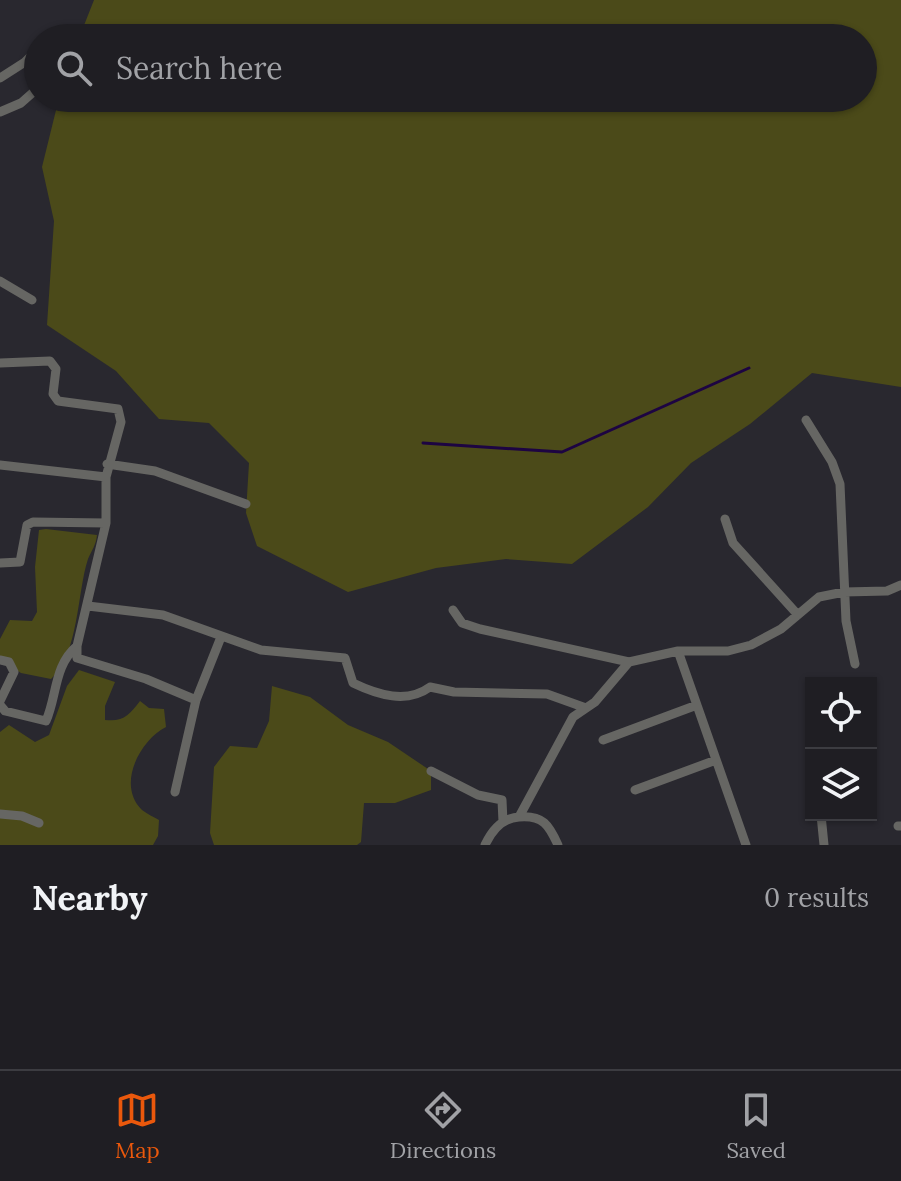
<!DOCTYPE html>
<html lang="en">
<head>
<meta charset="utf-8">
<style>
	body { margin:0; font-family:Lora,serif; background:#27272b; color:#f1f3f6 }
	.controls { position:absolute; right:24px; bottom:24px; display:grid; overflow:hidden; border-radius:0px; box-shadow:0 2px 6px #0004 }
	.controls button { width:72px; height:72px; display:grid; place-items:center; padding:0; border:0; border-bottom:2px solid #3c3c41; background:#1f1e23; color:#f1f3f6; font:40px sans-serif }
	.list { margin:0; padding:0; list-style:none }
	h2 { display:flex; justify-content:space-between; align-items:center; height:104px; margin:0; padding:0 32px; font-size:34px }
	h2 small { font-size:26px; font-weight:400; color:#a1a2a6 }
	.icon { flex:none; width:44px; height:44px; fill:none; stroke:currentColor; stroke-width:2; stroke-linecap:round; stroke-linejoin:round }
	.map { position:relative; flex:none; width:901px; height:845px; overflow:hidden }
	.search { position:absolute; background:#1f1e23; box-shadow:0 2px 6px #0004; left:24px; right:24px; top:24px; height:88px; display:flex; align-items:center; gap:20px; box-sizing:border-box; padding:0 28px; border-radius:44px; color:#a1a2a6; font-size:30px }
	.sheet { height:224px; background:#1f1e23 }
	nav { display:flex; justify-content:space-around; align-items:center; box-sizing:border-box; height:112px; border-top:2px solid #3c3c41; background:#1f1e23; font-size:22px; color:#a1a2a6 }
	nav a { display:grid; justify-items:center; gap:4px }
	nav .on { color:#ea580c }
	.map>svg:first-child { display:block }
	.green { fill:#4b4a19 }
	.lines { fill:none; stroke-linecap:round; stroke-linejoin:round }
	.stream { stroke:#1d0442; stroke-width:3 }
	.minor { stroke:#666663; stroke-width:9 }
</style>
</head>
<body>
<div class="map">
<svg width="901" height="845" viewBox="0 0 901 845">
	<rect width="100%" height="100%" fill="#29282f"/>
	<path class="green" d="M94 0H901V387L812 373 750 424 691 463 648 507 572 564 506 559 436 568 348 592 257 546 246 513 249 463 209 423 159 419 116 371 47 325 54 221 42 167 59 98H863V38H79Z
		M46 529 97 535C96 545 92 550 88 559 77 592 79 654 51 679L21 673 0 659V639L10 620 32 621 37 612 35 567 39 530Z
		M79 670 115 682 105 706V720C124 722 129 715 140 701L149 708 164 709 166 727C140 740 116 785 142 810 147 814 154 817 159 820L158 836 153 845H0V732L9 725 35 742 49 735 67 686Z
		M272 686 310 697 348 725 388 742 431 771V790L395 803H364L361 842 357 845H214L210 833 214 767 230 746 257 748 269 721Z"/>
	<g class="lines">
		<path class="stream" d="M423 443 562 452 749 368"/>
		<path class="minor" d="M0 78 25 62 38 49
			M0 112 21 103 38 88
			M0 281 32 300
			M0 363 50 361 56 369 53 394 58 401 118 409 121 422 106 477V523L77 646V658L146 679 196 700
			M806 420 832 462 840 484 846 621 855 664
			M107 464 155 471 246 504
			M0 465 106 477
			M725 519 733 543 798 615
			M0 563 20 562 27 525 33 522 106 523
			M88 606 163 615 261 650 345 658 353 683C378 695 407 704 430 687L454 692 547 694 586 708
			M453 610 462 623 480 629 629 662
			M678 651 746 845
			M0 660 9 662 14 672 0 701
			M0 705 5 711 46 721C57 696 54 665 77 646
			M603 740 697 705
			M431 771 478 795 502 800 503 822
			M635 790 716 760
			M175 792 196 700 221 637
			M0 814 22 816 39 823
			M821 815 824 845
			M519 817C543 815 549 825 558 845
			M898 826H901
			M485 845C492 830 502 818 519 817L573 717 595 702 629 662 678 651H728L751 645 781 629 819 597 844 592 887 591 901 585"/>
	</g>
</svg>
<div class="controls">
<button><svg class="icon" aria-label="locate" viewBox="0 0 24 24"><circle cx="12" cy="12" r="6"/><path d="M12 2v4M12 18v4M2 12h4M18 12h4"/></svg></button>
<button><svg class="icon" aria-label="layers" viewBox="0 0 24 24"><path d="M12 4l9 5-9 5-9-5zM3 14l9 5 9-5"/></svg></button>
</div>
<div class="search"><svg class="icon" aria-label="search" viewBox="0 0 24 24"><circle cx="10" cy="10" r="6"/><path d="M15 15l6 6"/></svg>Search here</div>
</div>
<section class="sheet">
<h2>Nearby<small>0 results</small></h2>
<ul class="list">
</ul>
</section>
<nav>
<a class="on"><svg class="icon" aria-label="map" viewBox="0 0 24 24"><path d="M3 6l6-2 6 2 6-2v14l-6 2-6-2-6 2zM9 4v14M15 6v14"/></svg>Map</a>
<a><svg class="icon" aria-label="directions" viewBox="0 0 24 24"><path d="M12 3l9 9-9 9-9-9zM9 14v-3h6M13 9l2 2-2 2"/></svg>Directions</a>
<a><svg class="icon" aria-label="saved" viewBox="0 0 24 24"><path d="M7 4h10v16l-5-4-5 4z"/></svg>Saved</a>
</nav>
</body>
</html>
